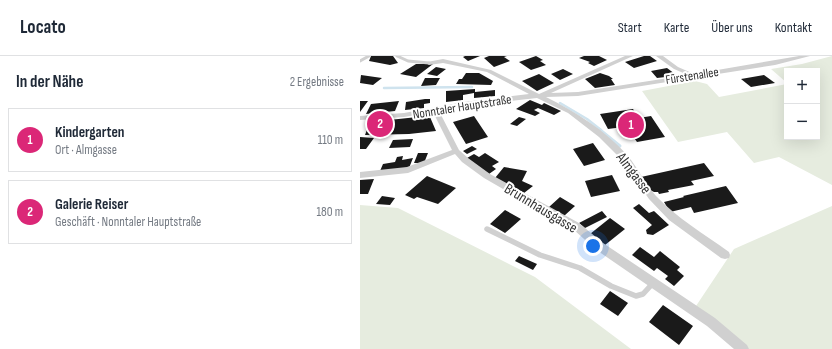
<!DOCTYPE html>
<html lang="de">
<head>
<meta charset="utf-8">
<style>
	body { margin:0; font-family:"Sofia Sans Condensed",sans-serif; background:#f2f2f3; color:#1f2937 }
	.controls { position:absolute; right:12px; top:12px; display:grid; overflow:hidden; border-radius:0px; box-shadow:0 4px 16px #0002 }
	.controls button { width:36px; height:36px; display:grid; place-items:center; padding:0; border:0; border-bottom:1px solid #e0e1e3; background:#fff; color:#1f2937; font:20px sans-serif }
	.you { position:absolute; left:233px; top:190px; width:14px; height:14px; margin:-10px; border:3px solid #fff; border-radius:50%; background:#1a73e8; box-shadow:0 0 0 6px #1a73e833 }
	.badge { display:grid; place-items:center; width:26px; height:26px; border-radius:50%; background:#db2777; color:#fff; font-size:13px; font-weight:700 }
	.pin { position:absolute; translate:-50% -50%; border:2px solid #fff; box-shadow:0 1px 4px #0006 }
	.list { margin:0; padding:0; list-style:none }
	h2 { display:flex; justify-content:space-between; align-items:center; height:52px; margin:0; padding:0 16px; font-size:17px }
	h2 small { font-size:13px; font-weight:400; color:#747a83 }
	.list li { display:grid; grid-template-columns:26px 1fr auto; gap:12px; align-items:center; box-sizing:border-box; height:64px; margin:0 8px 8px; padding:0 8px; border:1px solid #e0e1e3; border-radius:0px }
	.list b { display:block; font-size:15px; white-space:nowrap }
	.list p { margin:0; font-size:13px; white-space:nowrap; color:#747a83 }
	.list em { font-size:13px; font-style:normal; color:#747a83 }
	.map { position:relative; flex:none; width:472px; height:293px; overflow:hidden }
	header { display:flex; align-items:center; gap:24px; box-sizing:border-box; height:56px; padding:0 20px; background:#fff; border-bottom:1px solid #e0e1e3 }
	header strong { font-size:19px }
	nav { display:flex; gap:22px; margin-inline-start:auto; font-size:14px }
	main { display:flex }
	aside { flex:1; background:#fff }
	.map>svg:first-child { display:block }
	.green { fill:#e6ecdf }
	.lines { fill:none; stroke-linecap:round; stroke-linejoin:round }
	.stream-far1 { stroke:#cfe3ee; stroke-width:2.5 }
	.stream { stroke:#cfe3ee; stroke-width:3 }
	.building { fill:#1a1a1a }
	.service-far1 { stroke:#d0d0d0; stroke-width:3 }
	.service { stroke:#d0d0d0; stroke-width:5.5 }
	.minor { fill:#d0d0d0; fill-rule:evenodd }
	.labels { text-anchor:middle; stroke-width:4; stroke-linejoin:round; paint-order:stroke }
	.far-street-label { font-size:13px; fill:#333; stroke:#fff }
	.street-label { font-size:15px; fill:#333; stroke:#fff }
</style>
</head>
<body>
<header>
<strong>Locato</strong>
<nav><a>Start</a><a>Karte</a><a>Über uns</a><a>Kontakt</a></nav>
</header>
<main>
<aside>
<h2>In der Nähe<small>2 Ergebnisse</small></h2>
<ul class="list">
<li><span class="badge">1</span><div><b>Kindergarten</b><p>Ort · Almgasse</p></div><em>110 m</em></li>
<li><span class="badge">2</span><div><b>Galerie Reiser</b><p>Geschäft · Nonntaler Hauptstraße</p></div><em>180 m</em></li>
</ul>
</aside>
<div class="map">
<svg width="472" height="293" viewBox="0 0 472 293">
	<rect width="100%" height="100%" fill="#fff"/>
	<path class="green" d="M472 0V129L419 101 394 107 367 76 318 86 282 35 335 25 347 28 359 41 427 28V81H457V15H427V27L411 13 442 8Z
		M0 149 38 152 175 221 271 293H0Z
		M472 150V293H389L336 250 374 193Z"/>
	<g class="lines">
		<path class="stream-far1" d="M24 32 112 31
			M200 47 227 63 241 74"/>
		<path class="stream" d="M239 73 260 90"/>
	</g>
	<path class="building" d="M11 0H33L38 7 30 9 9 5Z
		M105 0H120L108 5 103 1Z
		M129 0H147L144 1 150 5 134 11 124 2Z
		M176 0 183 4 180 5 186 9 171 14 159 6Z
		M224 0H239L247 4 234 10 228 7 230 6 219 2Z
		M284 0H290L297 5 274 12 265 6Z
		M56 8H73L56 21 40 18Z
		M76 11 86 13 77 20 67 18Z
		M307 12 315 18 314 20 297 22 291 15Z
		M203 13 213 18 200 24 191 18Z
		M106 17H119L133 25 131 29 96 28 99 23H102Z
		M240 17 249 20 253 23H251L255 29 235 32 225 23Z
		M179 18 194 27 177 35 162 25Z
		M1 19 22 22 13 29 0 27Z
		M404 19 415 27 391 31 381 23Z
		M65 22H80L76 29 61 30Z
		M115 33V36L135 34V40L114 42V37L103 39V44L86 46V35Z
		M65 43H70V47L64 48V52L45 54 46 46Z
		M170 44 182 49 184 47 201 55 194 59 178 52 174 54 180 57 175 60 156 53Z
		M0 45H8L0 56Z
		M39 45 35 55 6 58 11 48Z
		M273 53 279 62 291 60 305 81 277 86 272 79 268 80 263 71 248 73 240 58Z
		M67 60 70 61 76 75 49 78 5 79 10 66Z
		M114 60 128 81 106 88 93 66Z
		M159 61 166 63 157 70 150 68Z
		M0 81 14 82 6 93H0Z
		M53 83 50 91 29 92 33 84Z
		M233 87 245 104 224 110 213 93Z
		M112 90 117 93 107 98 103 95Z
		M58 97H68L64 107H54Z
		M125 97 139 106 132 110 136 113 129 118 107 102 114 98 119 101Z
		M43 100 42 104 53 102 49 112 20 115 23 108 35 106 37 101Z
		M344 107 354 120 331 125 334 129 308 134 309 136 299 138 298 136H294L290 134 281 121Z
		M144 111 167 115 162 125 173 130 164 137 135 122Z
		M252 119 260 135 231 141 225 125Z
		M67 120 84 127 96 132 78 148 57 141 54 143 45 139Z
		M14 123 8 138H0V124Z
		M366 130 378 147 334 157 331 151 310 156 304 146 324 141 323 140Z
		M22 140 35 142 30 149 16 148Z
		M200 141 215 150 204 160 189 151Z
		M279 148 289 157 294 155 309 169 293 179 287 178 286 174 292 169 273 152Z
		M145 154 161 163 145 177 130 168Z
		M242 155 247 161 225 172 219 167Z
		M250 162 265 173 245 189 230 178Z
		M280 191 294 201 300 195 320 211 317 214 324 220 314 230 305 223 308 220 297 212 294 215 272 199Z
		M159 200 177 208 173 214 155 205Z
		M250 235 268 247 258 260 240 248Z
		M303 249 333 270 319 289 289 266Z"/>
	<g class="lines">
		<path class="service-far1" d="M37 0 48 5 69 7
			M0 5 9 0"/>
		<path class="service" d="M127 173 180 199 220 212 251 230 276 240 283 238 294 226"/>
		<path class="minor" d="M265 0H273L191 37 218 36 328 19 314 13 296 0H303L318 11 334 18 439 0H450L415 9 218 40 186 41C216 56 245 74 268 100 278 112 285 128 296 140 317 162 344 178 369 196L370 199 369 202 365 203 361 202 309 164 289 143 262 104 239 81 208 57 177 42 104 50 79 55 99 94 108 102 130 118 219 167 243 187 355 262 387 289 389 293H374L347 270 235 193 213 173 124 122 102 106 95 98 48 117 0 122V116L47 111 92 94 73 56 44 61 0 64V60L44 57 104 46 169 38 127 16 83 7 69 9 66 7 67 6 83 3 131 14 179 38Z"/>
	</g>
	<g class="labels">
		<g class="far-street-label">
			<text transform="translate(332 19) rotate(-9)" y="5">Fürstenallee</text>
			<text transform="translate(102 50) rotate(-9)" y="5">Nonntaler Hauptstraße</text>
		</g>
		<g class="street-label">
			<text transform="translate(274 117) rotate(53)" y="5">Almgasse</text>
			<text transform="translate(181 152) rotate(31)" y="5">Brunnhausgasse</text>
		</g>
	</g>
</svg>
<div class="controls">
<button>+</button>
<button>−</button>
</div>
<div class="you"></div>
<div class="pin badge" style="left:271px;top:69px">1</div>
<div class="pin badge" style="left:20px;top:68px">2</div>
</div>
</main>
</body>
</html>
